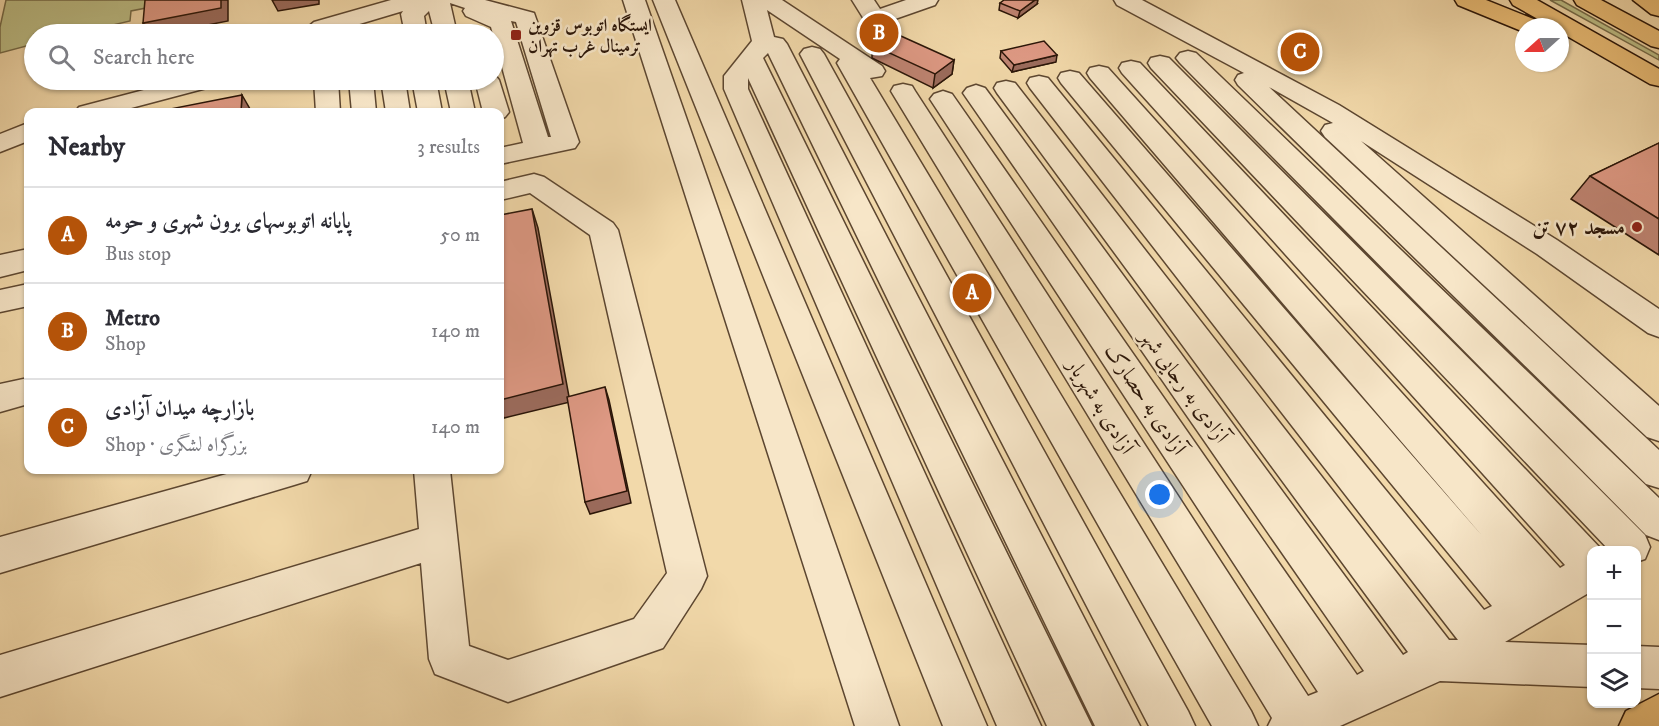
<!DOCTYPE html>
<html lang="en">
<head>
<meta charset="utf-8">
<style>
	body { margin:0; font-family:"IM FELL DW Pica",Amiri,serif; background:#f2f2f3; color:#2b2b33 }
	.controls { position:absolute; right:18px; bottom:18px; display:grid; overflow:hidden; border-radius:12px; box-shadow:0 2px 4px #0004 }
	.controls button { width:54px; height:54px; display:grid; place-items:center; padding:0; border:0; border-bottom:2px solid #e1e1e2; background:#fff; color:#2b2b33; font:30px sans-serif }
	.compass { position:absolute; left:1515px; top:18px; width:54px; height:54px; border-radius:50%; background:#fff; box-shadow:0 2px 4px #0004; rotate:249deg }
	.you { position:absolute; left:1160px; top:495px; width:21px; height:21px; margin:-15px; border:4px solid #fff; border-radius:50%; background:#1a73e8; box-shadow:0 0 0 9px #1a73e833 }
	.badge { display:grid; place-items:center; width:39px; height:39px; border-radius:50%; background:#b45309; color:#fff; font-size:20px; font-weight:700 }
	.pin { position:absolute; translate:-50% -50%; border:3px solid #fff; box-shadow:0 2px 6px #0006 }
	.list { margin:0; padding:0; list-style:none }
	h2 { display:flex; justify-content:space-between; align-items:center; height:78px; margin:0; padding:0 24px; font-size:26px }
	h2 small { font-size:20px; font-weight:400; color:#7c7c81 }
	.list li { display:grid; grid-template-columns:39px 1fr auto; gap:18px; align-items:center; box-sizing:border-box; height:96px; padding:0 24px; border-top:2px solid #e1e1e2 }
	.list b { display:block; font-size:22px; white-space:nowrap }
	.list p { margin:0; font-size:20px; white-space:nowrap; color:#7c7c81 }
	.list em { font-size:20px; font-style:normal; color:#7c7c81 }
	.icon { flex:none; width:33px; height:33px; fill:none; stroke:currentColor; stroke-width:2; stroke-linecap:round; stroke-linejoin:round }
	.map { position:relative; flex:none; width:1659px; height:726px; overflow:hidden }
	.search { position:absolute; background:#fff; box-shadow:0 2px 4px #0004; left:24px; top:24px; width:480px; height:66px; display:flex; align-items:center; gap:15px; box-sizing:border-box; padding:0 21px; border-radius:33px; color:#7c7c81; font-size:22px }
	.panel { position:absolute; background:#fff; box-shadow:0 2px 4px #0004; left:24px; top:108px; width:480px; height:366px; border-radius:12px }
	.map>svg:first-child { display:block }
	.green { fill:#bdbf87; stroke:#746a48; stroke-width:1.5 }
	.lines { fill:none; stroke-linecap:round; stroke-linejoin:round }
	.minor-casing { stroke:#5c4630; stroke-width:3 }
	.major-casing { stroke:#2a1508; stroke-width:3 }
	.highway-casing { stroke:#2a1508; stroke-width:3 }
	.minor { fill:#f7e6c8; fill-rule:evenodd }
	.major { fill:#e9bc75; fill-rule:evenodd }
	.highway { fill:#e9bc75; fill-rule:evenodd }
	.wall { fill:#bf8472; stroke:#2a1508; stroke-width:1.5 }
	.shaded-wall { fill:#9b6b5c; stroke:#2a1508; stroke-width:1.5 }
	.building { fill:#de9984; stroke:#2a1508; stroke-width:1.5 }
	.poi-dot { fill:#8f2418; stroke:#f7e6c8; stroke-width:2 }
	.labels { text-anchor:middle; stroke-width:5; stroke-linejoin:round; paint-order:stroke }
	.far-poi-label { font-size:18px; font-weight:bold; fill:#2a1508; stroke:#f7e6c8; text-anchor:start }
	.poi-label { font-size:21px; font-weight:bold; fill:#2a1508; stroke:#f7e6c8; text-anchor:end }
	.street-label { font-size:21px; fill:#2a1508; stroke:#f7e6c8 }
</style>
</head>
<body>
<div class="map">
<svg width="1659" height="726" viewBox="0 0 1659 726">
	<rect width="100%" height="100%" fill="#f2d9aa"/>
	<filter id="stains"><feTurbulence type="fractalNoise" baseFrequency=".00333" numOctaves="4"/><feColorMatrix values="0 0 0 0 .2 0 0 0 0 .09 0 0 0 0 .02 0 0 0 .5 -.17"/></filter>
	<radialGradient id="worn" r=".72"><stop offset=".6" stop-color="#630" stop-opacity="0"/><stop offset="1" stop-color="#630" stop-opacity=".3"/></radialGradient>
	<path class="green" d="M6 0H187L131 11 130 21 75 34H34V44L0 53V27Z
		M1550 0H1561L1659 55V60Z"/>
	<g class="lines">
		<defs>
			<path id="minor" d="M391 0H485L534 13 579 142 575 148 500 164V148L523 143 491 27 466 16 463 11 465 8 450 3 457 34H435L429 11 424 16 427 34H405L401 14 403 11 326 34H300L314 22ZM511 21 516 22 551 137H548Z
				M623 0H645L899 726H855Z
				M653 0H675L987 726H943Z
				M742 0H782L882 66 885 71 882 76 870 78 1251 711 1258 726H1212L837 63 840 59 767 10 774 37 783 39 787 44 1140 726H1095L768 53 763 58 1092 726H1047L748 78V89L1041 726H997L724 89V76L752 41Z
				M852 0H874L880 9 906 0H938L935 5 875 26 867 24Z
				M1114 0H1142L1339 105 1557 240 1659 309V337L1648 333 1537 254 1361 141 1659 406V441L1647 437 1325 137 1321 131 1325 125 1333 123 1269 87 1659 450V488L1646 484 1238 85 1235 80 1238 75 1244 73 1117 5Z
				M812 47 820 49 824 54 1188 711 1195 726H1149L800 54 804 49Z
				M1188 51 1196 53 1659 498V540L1646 535 1180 63 1176 58 1180 53Z
				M1160 56 1169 58 1645 535 1650 547 1645 559 1636 562V550H1609L1151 68 1148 63 1151 58Z
				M1131 61 1140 63 1602 550H1592V591L1505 642 1592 645V687L1440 681 1340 726H1268L1272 718 891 91 894 86 903 84 912 86 915 91 1308 696 1318 692 930 99 934 94 943 91 952 94 1357 675 1364 671 963 93 967 88 976 85 985 88 1403 655 1408 652 997 93 994 88 997 83 1006 81 1015 83 1449 640H1458L1030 88 1027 83 1030 78 1039 76 1048 78 1484 610 1492 606 1061 83 1058 78 1061 73 1070 71 1079 73 1484 538 1090 78 1087 73 1090 68 1099 66 1108 68 1560 568 1565 565 1122 73 1119 68 1122 63Z
				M494 74 499 80 509 112 505 117 500 119V112H483L475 80H494Z
				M182 80H221L218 85 116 112H75L79 107Z
				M314 80H338L340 112H316Z
				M349 80H373L376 112H352Z
				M381 80H405L410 112H386Z
				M412 80H436L442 112H418Z
				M444 80H468L475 112H451Z
				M28 123V141L0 152V134Z
				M534 174 544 177 613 223 618 230 707 576 701 589 663 648 508 702 435 674 429 659 421 563 0 697V655L419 529 414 470H450L469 646 508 660 634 619 667 573 590 235 530 193 500 200V182Z
				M28 249V270L0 277V255Z
				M28 284V306L0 312V290Z
				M28 378V404L0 412V384Z
				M241 470H312L307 481 294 485 0 573V537Z
				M1636 646 1659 647V689L1636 688Z"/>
			<path id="major" d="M1659 694V726H1619L1626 711Z"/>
			<path id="highway" d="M1455 0H1486L1541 22 1545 27H1524V32L1458 5Z
				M1510 0H1537L1659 69V86L1650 84 1560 32V27H1552L1513 5Z
				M1574 0H1601L1659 31V48L1651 46 1577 5Z
				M1633 0H1659V16L1651 14Z"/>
		</defs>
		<use href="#minor" class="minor-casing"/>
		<use href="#major" class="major-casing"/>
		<use href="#highway" class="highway-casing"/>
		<use href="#minor" class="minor"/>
		<use href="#major" class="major"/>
		<use href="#highway" class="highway"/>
	</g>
	<path class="wall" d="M1000 3 1037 4 1018 18 999 10Z
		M872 45 954 60 952 74 933 88 872 58Z
		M1001 51 1056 62 1012 72 1000 58Z
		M1659 143V255L1571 199 1590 176Z"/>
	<path class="shaded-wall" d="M221 0H228V21L162 34H151L143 23Z
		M272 0H319V4L278 11Z
		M1035 0H1038L1037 4 1018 18 1020 11Z
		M1057 55 1056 62 1012 72 1014 65Z
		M954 60 952 74 933 88 935 74Z
		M242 95 250 109V112H241Z
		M532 209 538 228 570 402 504 418 500 409V400Z
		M605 387 609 400 631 503 590 514 585 502Z"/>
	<path class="building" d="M145 0H221V8L143 23Z
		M1004 0H1035L1020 11 1000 3Z
		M892 32 954 60 935 74 872 45Z
		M1044 41 1057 55 1014 65 1001 51Z
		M242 95 241 112H170V109Z
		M1659 143V219L1590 176Z
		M532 209 563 384 500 400V215Z
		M605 387 627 491 585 502 567 397Z"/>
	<g class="poi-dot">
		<rect x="510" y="29" width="12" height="12" rx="3"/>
		<circle cx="1637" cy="227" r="6"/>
	</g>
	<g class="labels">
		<g class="far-poi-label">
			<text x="528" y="31">ایستگاه اتوبوس قزوین<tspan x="528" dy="21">ترمینال غرب تهران</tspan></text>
		</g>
		<g class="poi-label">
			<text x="1625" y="234">مسجد ۷۲ تن</text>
		</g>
		<g class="street-label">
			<text transform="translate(1185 386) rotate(54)" y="7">آزادی به رجایی شهر</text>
			<text transform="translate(1146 399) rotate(56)" y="7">آزادی به حصارک</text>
			<text transform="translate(1101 406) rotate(58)" y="7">آزادی به شهریار</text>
		</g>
	</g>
	<rect width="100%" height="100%" filter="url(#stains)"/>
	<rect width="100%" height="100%" fill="url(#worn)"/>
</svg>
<div class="controls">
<button>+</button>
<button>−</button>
<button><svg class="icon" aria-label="layers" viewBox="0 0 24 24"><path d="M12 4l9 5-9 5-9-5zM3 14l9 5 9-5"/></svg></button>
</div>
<svg class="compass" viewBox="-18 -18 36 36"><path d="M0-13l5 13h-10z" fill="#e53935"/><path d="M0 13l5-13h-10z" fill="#7c7c81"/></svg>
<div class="you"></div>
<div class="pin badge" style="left:972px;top:293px">A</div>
<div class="pin badge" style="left:879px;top:33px">B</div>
<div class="pin badge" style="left:1300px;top:52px">C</div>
<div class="search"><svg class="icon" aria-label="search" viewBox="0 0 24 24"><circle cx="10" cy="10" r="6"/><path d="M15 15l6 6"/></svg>Search here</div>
<section class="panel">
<h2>Nearby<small>3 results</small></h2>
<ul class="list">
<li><span class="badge">A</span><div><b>پایانه اتوبوسهای برون شهری و حومه</b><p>Bus stop</p></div><em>50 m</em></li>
<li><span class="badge">B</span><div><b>Metro</b><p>Shop</p></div><em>140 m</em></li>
<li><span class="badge">C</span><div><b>بازارچه میدان آزادی</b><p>Shop · بزرگراه لشگری</p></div><em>140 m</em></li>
</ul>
</section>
</div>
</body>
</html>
